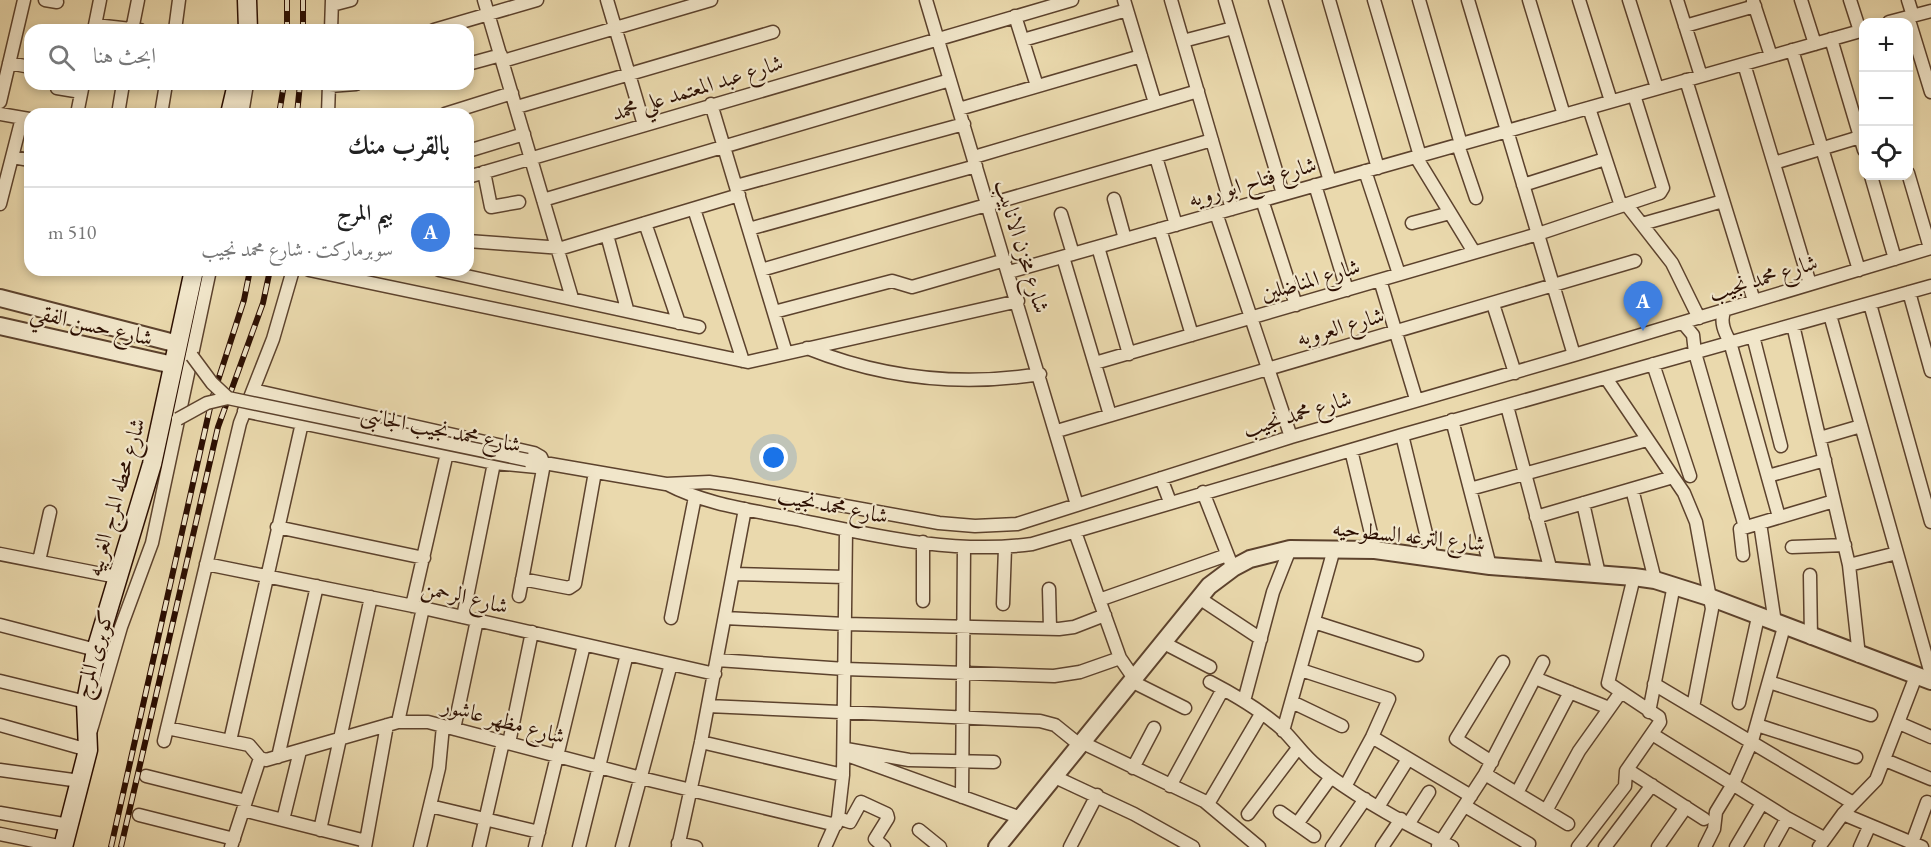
<!DOCTYPE html>
<html lang="ar">
<head>
<meta charset="utf-8">
<style>
	body { margin:0; font-family:"EB Garamond",Amiri,serif; background:#f6f6f6; color:#222; direction:rtl }
	.controls { position:absolute; right:18px; top:18px; display:grid; overflow:hidden; border-radius:12px; box-shadow:0 3px 9px #0003 }
	.controls button { width:54px; height:54px; display:grid; place-items:center; padding:0; border:0; border-bottom:2px solid #e0e0e0; background:#fff; color:#222; font:30px sans-serif }
	.you { position:absolute; left:774px; top:458px; width:21px; height:21px; margin:-15px; border:4px solid #fff; border-radius:50%; background:#1a73e8; box-shadow:0 0 0 9px #1a73e833 }
	.badge { display:grid; place-items:center; width:39px; height:39px; border-radius:50%; background:#8f2418; color:#fff; font-size:20px; font-weight:700 }
	.pin { position:absolute; translate:-50% -50px; filter:drop-shadow(0 2px 3px #0008) }
	.pin::after { content:''; position:absolute; top:32px; width:21px; height:18px; background:inherit; clip-path:polygon(0 0,100% 0,50% 100%) }
	.list { margin:0; padding:0; list-style:none }
	h2 { display:flex; justify-content:space-between; align-items:center; height:78px; margin:0; padding:0 24px; font-size:26px }
	h2 small { font-size:20px; font-weight:400; color:#767676 }
	.list li { display:grid; grid-template-columns:39px 1fr auto; gap:18px; align-items:center; box-sizing:border-box; height:90px; padding:0 24px; border-top:2px solid #e0e0e0 }
	.list b { display:block; font-size:22px; white-space:nowrap }
	.list p { margin:0; font-size:20px; white-space:nowrap; color:#767676 }
	.list em { font-size:20px; font-style:normal; color:#767676 }
	.icon { flex:none; width:33px; height:33px; fill:none; stroke:currentColor; stroke-width:2; stroke-linecap:round; stroke-linejoin:round }
	.map { position:relative; flex:none; width:1931px; height:847px; overflow:hidden; direction:ltr }
	.search { position:absolute; background:#fff; box-shadow:0 3px 9px #0003; left:24px; top:24px; width:450px; height:66px; display:flex; align-items:center; gap:15px; box-sizing:border-box; padding:0 21px; border-radius:18px; color:#767676; font-size:22px }
	.panel { position:absolute; background:#fff; box-shadow:0 3px 9px #0003; left:24px; top:108px; width:450px; height:168px; border-radius:18px; direction:rtl }
	.map>svg:first-child { display:block }
	.lines { fill:none; stroke-linecap:round; stroke-linejoin:round }
	.minor-casing { stroke:#5c422d; stroke-width:15 }
	.tertiary-casing { stroke:#5c422d; stroke-width:20 }
	.secondary-casing { stroke:#2c0f02; stroke-width:21 }
	.minor { stroke:#f1e6ca; stroke-width:12 }
	.tertiary { stroke:#f1e6ca; stroke-width:16 }
	.secondary { stroke:#f1e6ca; stroke-width:18 }
	.rail-casing { stroke:#2c0f02; stroke-width:6 }
	.rail { stroke:#f1e6ca; stroke-width:4; stroke-dasharray:11; stroke-linecap:butt }
	.minor-bridge-casing { stroke:#5c422d; stroke-width:15; stroke-linecap:butt }
	.minor-bridge { stroke:#f1e6ca; stroke-width:12 }
	.labels { text-anchor:middle; stroke-width:4.5; stroke-linejoin:round; paint-order:stroke }
	.street-label { font-size:22px; fill:#2c0f02; stroke:#f1e6ca }
</style>
</head>
<body>
<div class="map">
<svg width="1931" height="847" viewBox="0 0 1931 847">
	<rect width="100%" height="100%" fill="#ead9ad"/>
	<filter id="stains"><feTurbulence type="fractalNoise" baseFrequency=".00333" numOctaves="4"/><feColorMatrix values="0 0 0 0 .2 0 0 0 0 .09 0 0 0 0 .02 0 0 0 .5 -.17"/></filter>
	<radialGradient id="worn" r=".72"><stop offset=".6" stop-color="#630" stop-opacity="0"/><stop offset="1" stop-color="#630" stop-opacity=".3"/></radialGradient>
	<g class="lines">
		<defs>
			<path id="minor" d="M45 0 57 2
				M484 0 572 298
				M607 0 644 125
				M926 0 1077 505
				M1124 0 1155 103
				M1171 0 1232 209
				M1225 0 1283 194
				M1275 0 1330 181
				M1329 0 1378 168
				M1374 0 1420 156
				M1419 0 1461 144
				M1468 0 1574 355
				M1529 0 1564 115
				M1579 0 1611 101
				M1629 0 1657 88
				M1677 0 1701 76
				M1801 0 1815 44
				M1850 0 1860 31
				M1908 0 1913 16
				M1753 1 1771 56
				M332 5 351 0
				M1015 16 1037 86
				M1908 17 1931 92
				M1889 22 1931 11
				M95 25 140 30
				M1685 26 1755 6
				M94 30 100 0
				M132 30 138 0
				M175 30 179 0
				M331 30 332 0
				M434 30 537 0
				M1831 39 1864 150
				M1023 40 1127 10
				M1183 41 1233 28
				M1792 50 1859 270
				M503 61 711 0
				M9 63 30 67
				M468 64 501 55
				M1744 64 1810 284
				M1686 80 1754 301
				M56 84 57 88 81 92
				M329 86 356 84
				M0 102 24 0
				M711 104 786 353
				M517 107 773 32
				M1589 108 1621 206
				M959 109 1141 56
				M0 114 29 119
				M77 114 83 84
				M118 114 123 84
				M161 114 166 84
				M242 114 247 84
				M328 114 329 84
				M445 114 512 93
				M1458 145 1476 198
				M468 151 524 134
				M12 157 30 160
				M974 157 1198 91
				M1156 157 1176 225
				M1416 157 1474 252
				M1774 163 1860 137
				M1365 171 1399 274
				M484 172 491 207 519 202
				M1908 173 1930 248
				M1871 176 1895 259
				M468 177 1072 0
				M1315 185 1347 290
				M1523 185 1605 159
				M736 186 964 124
				M1114 199 1125 239
				M543 200 950 80
				M1262 200 1296 305
				M0 204 22 118
				M1626 204 1672 263 1699 318
				M694 209 743 361
				M1216 213 1291 437
				M1061 214 1073 254
				M645 223 679 323
				M1412 223 1450 213
				M1642 224 1723 201
				M749 229 976 166
				M1160 229 1192 335
				M607 235 627 309
				M468 241 562 248 739 195
				M1098 247 1129 354
				M1063 257 1110 415
				M309 270 748 362 1018 301
				M439 270 699 327
				M761 270 1212 140
				M1009 272 1864 30
				M1380 280 1416 399
				M1909 292 1931 371
				M1493 304 1515 373
				M1870 304 1931 522
				M1725 310C1719 321 1725 333 1730 342L1779 517
				M774 312 892 281 912 287 1005 260
				M1830 315 1931 674
				M1683 323 1693 335 1695 353 1745 527
				M1793 325 1849 565 1859 656
				M1753 336 1781 446
				M807 348C882 378 960 387 1040 374
				M1095 363 1538 234 1660 193 1663 188 1634 95
				M1653 364 1690 476
				M1606 378 1684 493 1696 522 1712 609 1693 707
				M253 390 534 453 541 457 544 464
				M1507 406 1551 571
				M244 411 494 463 537 467
				M1452 420 1490 566
				M1057 431 1635 261
				M1402 435 1432 558
				M1820 438 1861 426
				M1351 450 1375 550
				M527 460 666 484 709 482 730 485 939 523 975 526 1017 524 1291 437 1574 355 1931 248
				M1768 476 1825 460
				M1161 478 1170 502
				M667 484C707 505 752 510 795 519 872 535 953 555 1032 544L1402 435 1931 286
				M1470 489 1647 440
				M1632 489 1655 580
				M1203 492 1230 561
				M1583 503 1599 574
				M1536 517 1673 477
				M1760 523 1775 623
				M277 527 424 558
				M1075 532 1120 658 1133 677
				M1792 547 1845 545
				M0 554 117 577
				M1743 555 1740 529 1834 501
				M39 561 50 512
				M206 564 423 608 715 674
				M1849 565 1897 553
				M734 574 845 577
				M1810 575 1811 638
				M522 579 569 588 575 584 595 472
				M1049 589 1050 628
				M519 596 544 464
				M1199 598 1261 639
				M1099 600 1227 555
				M923 601V542
				M1003 604 1005 548
				M412 606 447 453
				M463 617 494 463
				M671 618 695 497
				M725 618 845 624 1059 629 1074 627 1105 615
				M1314 622 1417 655
				M0 625 96 650
				M1162 642 1210 667
				M717 660 845 669 1054 676 1080 672 1120 658
				M1301 670 1389 699 1372 737 1346 785
				M1535 678 1609 708
				M0 681 86 702
				M1131 681 1185 708
				M1210 682C1235 695 1262 711 1283 730 1295 742 1304 756 1318 767 1358 799 1407 825 1452 847
				M1769 682 1871 715
				M1654 684 1853 803
				M1244 701 1273 592 1290 549
				M1292 702 1342 726
				M1739 703 1758 617
				M708 706 1040 721 1055 725 1081 746
				M1649 712 1674 585
				M398 722 423 608
				M1899 723 1931 737
				M0 725 88 750
				M1757 725 1856 757
				M167 728 249 745 260 758 266 760 398 722H428L641 778 836 825
				M454 729 477 620
				M91 730 121 627 152 543 210 270
				M1283 731 1334 549
				M1652 734 1787 818 1824 838
				M1372 737 1471 796
				M164 741 240 423 273 339 293 270
				M230 741 302 423
				M701 742 843 775
				M509 743 532 632
				M1083 743 1204 801 1259 847
				M846 749 909 760 994 762
				M844 754 1021 818
				M278 757 317 586
				M1885 760 1931 779
				M1492 762 1456 739 1503 662
				M1133 768 1154 728
				M0 770 80 781
				M1628 770 1704 819
				M1485 774 1568 824
				M146 776 246 801
				M1055 777 1134 814 1193 847
				M1170 786 1223 689
				M1517 793 1570 692
				M962 797 964 547
				M1208 804 1261 714
				M430 806 539 832
				M1465 806 1529 844 1528 847
				M1378 807 1408 759
				M1547 809 1579 751 1621 692
				M243 810 366 841
				M1280 812 1314 836
				M0 813 69 825
				M1248 814 1298 748
				M1843 814 1922 847
				M139 815 234 839
				M838 818 850 822 861 802 887 814 888 818 875 839 884 847
				M283 820 300 751
				M1409 823 1429 792
				M1297 824 1331 777
				M320 830 371 597
				M919 830 940 847
				M0 834 63 847
				M678 843 696 847
				M1912 843 1927 802
				M1438 846 1485 774 1543 662
				M231 847 260 758
				M365 847 387 725
				M420 847 439 768 443 726
				M479 847 503 742
				M535 847 584 645
				M579 847 627 654
				M622 847 671 664
				M678 847 701 742 745 509
				M825 847 838 818 843 775 846 530
				M1070 847 1097 795
				M1332 847 1365 799
				M1382 847 1401 819
				M1578 847 1625 786 1626 771 1660 722 1659 717 1608 683 1634 577
				M1605 847 1652 785
				M1658 847 1686 807
				M1705 847 1714 829 1716 812 1733 784 1752 741 1784 627
				M1736 847 1762 803
				M1771 847 1787 818
				M1819 847 1843 814 1876 780 1916 676
				M1860 847 1869 827"/>
			<path id="tertiary" d="M0 298 178 344
				M0 326 173 365
				M997 847 1209 586 1233 568 1250 559 1290 549 1375 550 1490 566 1634 577 1655 580 1712 598 1931 681"/>
			<path id="secondary" d="M247 0 248 30
				M230 114 237 84
				M63 847 88 750 86 702 96 650 152 464 194 270"/>
		</defs>
		<use href="#minor" class="minor-casing"/>
		<use href="#tertiary" class="tertiary-casing"/>
		<use href="#secondary" class="secondary-casing"/>
		<use href="#minor" class="minor"/>
		<use href="#tertiary" class="tertiary"/>
		<use href="#secondary" class="secondary"/>
		<defs>
			<path id="rail" d="M287 0V30
				M303 0V30
				M279 114 284 84
				M297 114 300 84
				M111 847 212 399 244 300 250 270
				M121 847 218 427 263 303 270 270"/>
		</defs>
		<use href="#rail" class="rail-casing"/>
		<use href="#rail" class="rail"/>
		<defs>
			<path id="minor-bridge" d="M192 356 212 383 228 398
				M178 419 207 403 228 398 527 460"/>
		</defs>
		<use href="#minor-bridge" class="minor-bridge-casing"/>
		<use href="#minor-bridge" class="minor-bridge"/>
	</g>
	<g class="labels">
		<g class="street-label">
			<text transform="translate(697 87) rotate(-17)" y="8">شارع عبد المعتمد علي محمد</text>
			<text transform="translate(1252 181) rotate(-16)" y="8">شارع فتاح ابو رويه</text>
			<text transform="translate(1023 246) rotate(73)" y="8">شارع مخزن الانابيب</text>
			<text transform="translate(1763 277) rotate(-17)" y="8">شارع محمد نجيب</text>
			<text transform="translate(1310 279) rotate(-16)" y="8">شارع المناضلين</text>
			<text transform="translate(92 324) rotate(13)" y="8">شارع حسن الفقي</text>
			<text transform="translate(1340 326) rotate(-16)" y="8">شارع العروبه</text>
			<text transform="translate(1297 413) rotate(-17)" y="8">شارع محمد نجيب</text>
			<text transform="translate(441 429) rotate(11)" y="8">شارع محمد نجيب الجانبى</text>
			<text transform="translate(115 497) rotate(-74)" y="8">شارع محطه المرج الغربيه</text>
			<text transform="translate(833 505) rotate(11)" y="8">شارع محمد نجيب</text>
			<text transform="translate(1409 535) rotate(6)" y="8">شارع الترعه السطوحيه</text>
			<text transform="translate(465 596) rotate(13)" y="8">شارع الرحمن</text>
			<text transform="translate(93 654) rotate(-73)" y="8">كوبرى المرج</text>
			<text transform="translate(504 720) rotate(15)" y="8">شارع مظهر عاشور</text>
		</g>
	</g>
	<rect width="100%" height="100%" filter="url(#stains)"/>
	<rect width="100%" height="100%" fill="url(#worn)"/>
</svg>
<div class="controls">
<button>+</button>
<button>−</button>
<button><svg class="icon" aria-label="locate" viewBox="0 0 24 24"><circle cx="12" cy="12" r="6"/><path d="M12 2v4M12 18v4M2 12h4M18 12h4"/></svg></button>
</div>
<div class="you"></div>
<div class="pin badge" style="left:1643px;top:331px;background:#3f7fe0">A</div>
<div class="search"><svg class="icon" aria-label="search" viewBox="0 0 24 24"><circle cx="10" cy="10" r="6"/><path d="M15 15l6 6"/></svg>ابحث هنا</div>
<section class="panel">
<h2>بالقرب منك<small></small></h2>
<ul class="list">
<li><span class="badge" style="background:#3f7fe0">A</span><div><b>بيم المرج</b><p>سوبرماركت · شارع محمد نجيب</p></div><em>510 m</em></li>
</ul>
</section>
</div>
</body>
</html>
